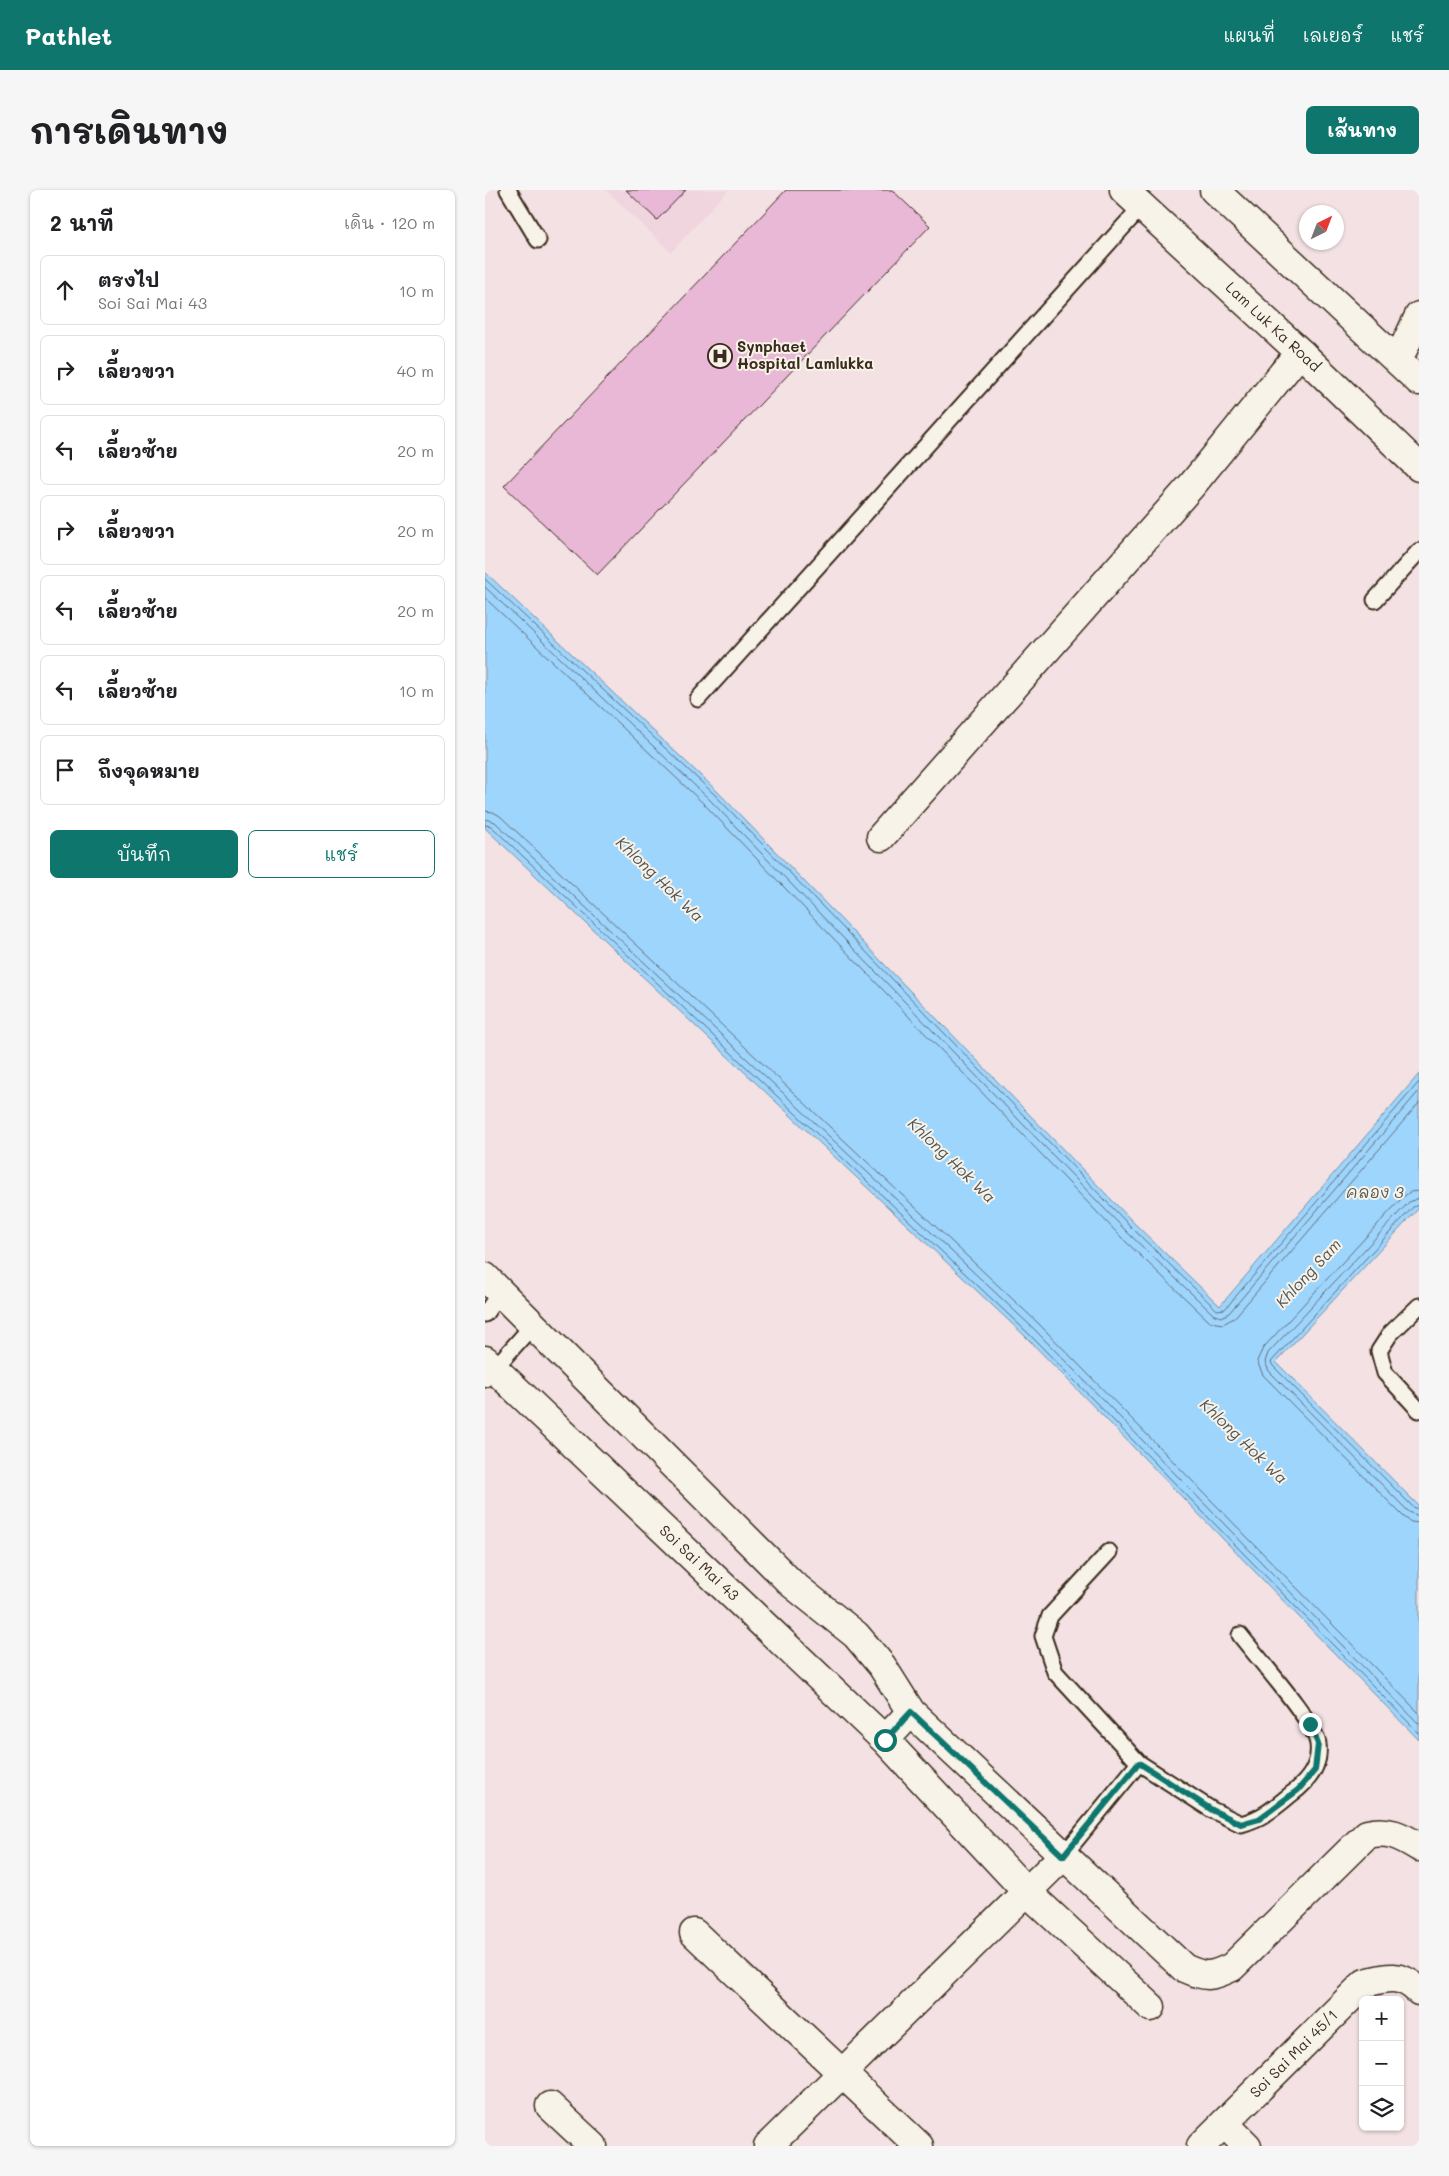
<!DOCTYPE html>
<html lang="th">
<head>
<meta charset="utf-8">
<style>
	body { margin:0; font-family:Mali,"Playpen Sans Thai",sans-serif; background:#f6f6f6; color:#202124 }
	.controls { position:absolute; right:15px; bottom:15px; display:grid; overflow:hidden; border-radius:8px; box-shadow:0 1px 4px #0004 }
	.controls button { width:45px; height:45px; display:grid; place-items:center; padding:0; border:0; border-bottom:1px solid #e0e0e0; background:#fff; color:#202124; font:25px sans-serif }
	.compass { position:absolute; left:814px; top:15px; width:45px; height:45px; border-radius:50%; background:#fff; box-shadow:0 1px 4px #0004; rotate:42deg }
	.stop { position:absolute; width:15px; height:15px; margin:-11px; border:4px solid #0f766e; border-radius:50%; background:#fff }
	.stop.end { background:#0f766e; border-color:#fff; box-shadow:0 1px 5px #0008 }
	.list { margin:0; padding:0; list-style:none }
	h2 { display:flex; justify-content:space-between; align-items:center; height:65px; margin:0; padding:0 20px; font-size:21px }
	h2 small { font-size:16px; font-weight:400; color:#757577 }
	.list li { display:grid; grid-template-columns:32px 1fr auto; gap:15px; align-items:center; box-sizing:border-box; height:70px; margin:0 10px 10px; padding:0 10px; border:1px solid #e0e0e0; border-radius:8px }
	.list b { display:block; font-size:19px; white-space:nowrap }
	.list p { margin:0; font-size:16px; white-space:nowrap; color:#757577 }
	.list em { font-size:16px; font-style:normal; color:#757577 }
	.actions { display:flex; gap:10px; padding:15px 20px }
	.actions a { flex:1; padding:11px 0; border:1px solid #0f766e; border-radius:8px; text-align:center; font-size:18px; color:#0f766e }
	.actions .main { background:#0f766e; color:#fff }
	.icon { flex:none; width:28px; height:28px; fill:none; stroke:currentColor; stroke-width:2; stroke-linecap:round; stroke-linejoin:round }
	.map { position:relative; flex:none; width:934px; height:1956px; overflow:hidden; border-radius:8px }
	header { display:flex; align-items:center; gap:30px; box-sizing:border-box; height:70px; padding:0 25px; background:#0f766e; color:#fff }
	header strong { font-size:24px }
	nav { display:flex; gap:28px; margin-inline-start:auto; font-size:18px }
	.intro { display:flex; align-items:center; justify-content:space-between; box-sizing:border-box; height:120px; padding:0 30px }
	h1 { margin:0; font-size:35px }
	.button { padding:12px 22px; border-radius:8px; background:#0f766e; color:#fff; font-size:18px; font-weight:700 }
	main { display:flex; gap:30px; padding:0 30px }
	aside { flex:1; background:#fff; border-radius:8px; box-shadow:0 1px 4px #0004 }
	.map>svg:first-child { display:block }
	.built { fill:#f0d5df }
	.water { fill:#9ed5fd; stroke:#7691a4 }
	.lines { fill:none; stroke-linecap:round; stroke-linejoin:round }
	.shore { stroke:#636e77; stroke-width:1 }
	.building { fill:#eab8d7; stroke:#3b2a1e }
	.lane-casing { stroke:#3b2a1e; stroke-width:19 }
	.street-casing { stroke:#3b2a1e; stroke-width:31 }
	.secondary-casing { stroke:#3b2a1e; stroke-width:31 }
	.lane { stroke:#f7f3e8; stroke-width:15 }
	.street { stroke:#f7f3e8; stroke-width:28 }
	.secondary { stroke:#f7f3e8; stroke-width:28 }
	.route { stroke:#0f766e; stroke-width:6 }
	.labels { text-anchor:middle; stroke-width:4; stroke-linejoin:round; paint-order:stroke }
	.street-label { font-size:15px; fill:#3b2a1e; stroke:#f7f3e8 }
	.poi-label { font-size:15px; font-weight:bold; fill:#3b2a1e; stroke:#f7f3e8; text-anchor:start }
	.water-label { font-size:16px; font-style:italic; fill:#545556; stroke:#f7f3e8 }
</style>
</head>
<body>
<header>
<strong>Pathlet</strong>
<nav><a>แผนที่</a><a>เลเยอร์</a><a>แชร์</a></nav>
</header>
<div class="intro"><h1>การเดินทาง</h1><a class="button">เส้นทาง</a></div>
<main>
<aside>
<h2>2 นาที<small>เดิน · 120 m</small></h2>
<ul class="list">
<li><svg class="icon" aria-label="ahead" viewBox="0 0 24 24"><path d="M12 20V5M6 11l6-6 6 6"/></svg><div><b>ตรงไป</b><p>Soi Sai Mai 43</p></div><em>10 m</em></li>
<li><svg class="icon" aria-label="right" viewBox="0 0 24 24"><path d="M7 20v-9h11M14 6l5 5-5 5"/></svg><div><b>เลี้ยวขวา</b></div><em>40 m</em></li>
<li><svg class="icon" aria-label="left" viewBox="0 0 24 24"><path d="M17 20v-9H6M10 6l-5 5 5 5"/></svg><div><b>เลี้ยวซ้าย</b></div><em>20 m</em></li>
<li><svg class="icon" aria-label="right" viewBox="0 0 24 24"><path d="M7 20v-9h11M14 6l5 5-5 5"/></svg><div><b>เลี้ยวขวา</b></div><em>20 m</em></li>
<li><svg class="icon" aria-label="left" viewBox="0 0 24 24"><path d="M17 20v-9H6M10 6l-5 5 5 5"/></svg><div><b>เลี้ยวซ้าย</b></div><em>20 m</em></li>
<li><svg class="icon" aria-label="left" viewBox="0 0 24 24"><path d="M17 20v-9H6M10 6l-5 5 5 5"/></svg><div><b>เลี้ยวซ้าย</b></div><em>10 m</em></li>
<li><svg class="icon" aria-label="arrive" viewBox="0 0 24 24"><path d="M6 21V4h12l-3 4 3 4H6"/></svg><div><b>ถึงจุดหมาย</b></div></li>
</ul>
<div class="actions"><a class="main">บันทึก</a><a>แชร์</a></div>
</aside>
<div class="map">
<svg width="934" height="1956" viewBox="0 0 934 1956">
	<rect width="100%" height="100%" fill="#f3e1e3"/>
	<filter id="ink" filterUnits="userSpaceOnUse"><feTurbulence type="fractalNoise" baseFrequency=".02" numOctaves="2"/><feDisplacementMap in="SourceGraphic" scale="10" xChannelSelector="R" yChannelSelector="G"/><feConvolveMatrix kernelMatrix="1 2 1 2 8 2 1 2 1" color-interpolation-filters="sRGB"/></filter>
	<g filter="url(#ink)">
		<path class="built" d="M121 0H243L186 62Z"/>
		<path class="water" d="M0 382 232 601 651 1035 735 1116 934 884V1018L791 1172 934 1316V1550L541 1147 0 638Z"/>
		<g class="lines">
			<path class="shore" d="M0 389 229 604 647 1038 732 1120 740 1119 934 892
				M0 397 224 609 643 1043 729 1125 737 1127 744 1123 934 901
				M0 408 219 614 637 1048 725 1132 738 1134 749 1128 934 913
				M0 621 8 622 15 626 554 1134 934 1523
				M0 629 10 632 549 1139 934 1534
				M0 635 6 636 544 1144 934 1543
				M934 1001 925 1002 918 1007 778 1158 772 1171 778 1185 919 1327 926 1332 934 1333
				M934 1008 924 1012 783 1163 780 1172 784 1181 924 1322 934 1326
				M934 1015 928 1017 786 1172 788 1176 928 1317 934 1319"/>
		</g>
		<path class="building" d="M141 0H201L172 30Z
			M301 0H407L445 36 112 385 19 296Z"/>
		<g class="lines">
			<defs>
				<path id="lane" d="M23 0 53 50
					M890 410 934 361
					M213 509 657 16
					M934 1116 905 1144 894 1161 900 1183 934 1220
					M0 1124 15 1102
					M0 1189 48 1135
					M624 1362 565 1426 558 1446 570 1482 654 1573
					M578 1666 654 1573 727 1620 756 1634C778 1628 788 1619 805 1605 822 1593 836 1577 833 1554 831 1533 771 1466 755 1445"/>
				<path id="street" d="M913 170 934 126
					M396 647 707 295 807 172 817 164
					M0 1087 306 1393 371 1445 397 1476 426 1522 699 1778C721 1788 726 1787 747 1777L882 1644C903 1639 916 1646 934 1657
					M0 1170 400 1550 426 1522
					M400 1550 541 1701 666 1817
					M209 1743 434 1956
					M65 1916 108 1956
					M739 1933 762 1956
					M283 1956 578 1666
					M716 1956 880 1793C902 1787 916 1783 934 1801"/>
				<path id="secondary" d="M639 0 817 164 934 277
					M729 0 934 191"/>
			</defs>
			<use href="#lane" class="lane-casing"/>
			<use href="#street" class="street-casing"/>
			<use href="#secondary" class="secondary-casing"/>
			<use href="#lane" class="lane"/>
			<use href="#street" class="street"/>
			<use href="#secondary" class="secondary"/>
		</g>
	</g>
	<g class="lines" filter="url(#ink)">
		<path class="route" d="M400 1550 426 1522 578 1666 654 1573 727 1620 756 1634 774 1629 813 1600 830 1580 833 1554 825 1534"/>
	</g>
	<defs>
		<symbol id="hospital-ring" viewBox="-11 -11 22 22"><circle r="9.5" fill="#f7f3e8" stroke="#3b2a1e" stroke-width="1.5"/><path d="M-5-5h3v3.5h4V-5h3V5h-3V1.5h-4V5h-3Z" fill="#3b2a1e"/></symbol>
	</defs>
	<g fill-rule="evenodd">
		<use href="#hospital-ring" x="221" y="152" width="28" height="28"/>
	</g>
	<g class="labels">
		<g class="street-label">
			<text transform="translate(788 137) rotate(43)" y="5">Lam Luk Ka Road</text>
			<text transform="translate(214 1373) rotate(43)" y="5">Soi Sai Mai 43</text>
			<text transform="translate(809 1864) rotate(-45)" y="5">Soi Sai Mai 45/1</text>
		</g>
		<g class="poi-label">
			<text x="252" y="162">Synphaet<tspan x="252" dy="17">Hospital Lamlukka</tspan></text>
		</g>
		<g class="water-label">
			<text transform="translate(175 689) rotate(44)" y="6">Khlong Hok Wa</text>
			<text transform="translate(467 970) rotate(44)" y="6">Khlong Hok Wa</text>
			<text x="890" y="1008">คลอง 3</text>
			<text transform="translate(823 1083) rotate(-47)" y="6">Khlong Sam</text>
			<text transform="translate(759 1251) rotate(44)" y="6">Khlong Hok Wa</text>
		</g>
	</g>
</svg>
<div class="controls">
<button>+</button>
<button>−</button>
<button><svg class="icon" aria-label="layers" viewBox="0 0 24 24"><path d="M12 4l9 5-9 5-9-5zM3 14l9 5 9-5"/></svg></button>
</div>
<svg class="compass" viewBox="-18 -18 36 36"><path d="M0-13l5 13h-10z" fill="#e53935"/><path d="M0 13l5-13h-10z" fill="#757577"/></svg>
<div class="stop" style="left:400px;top:1550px"></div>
<div class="stop end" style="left:825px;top:1534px"></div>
</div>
</main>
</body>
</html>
